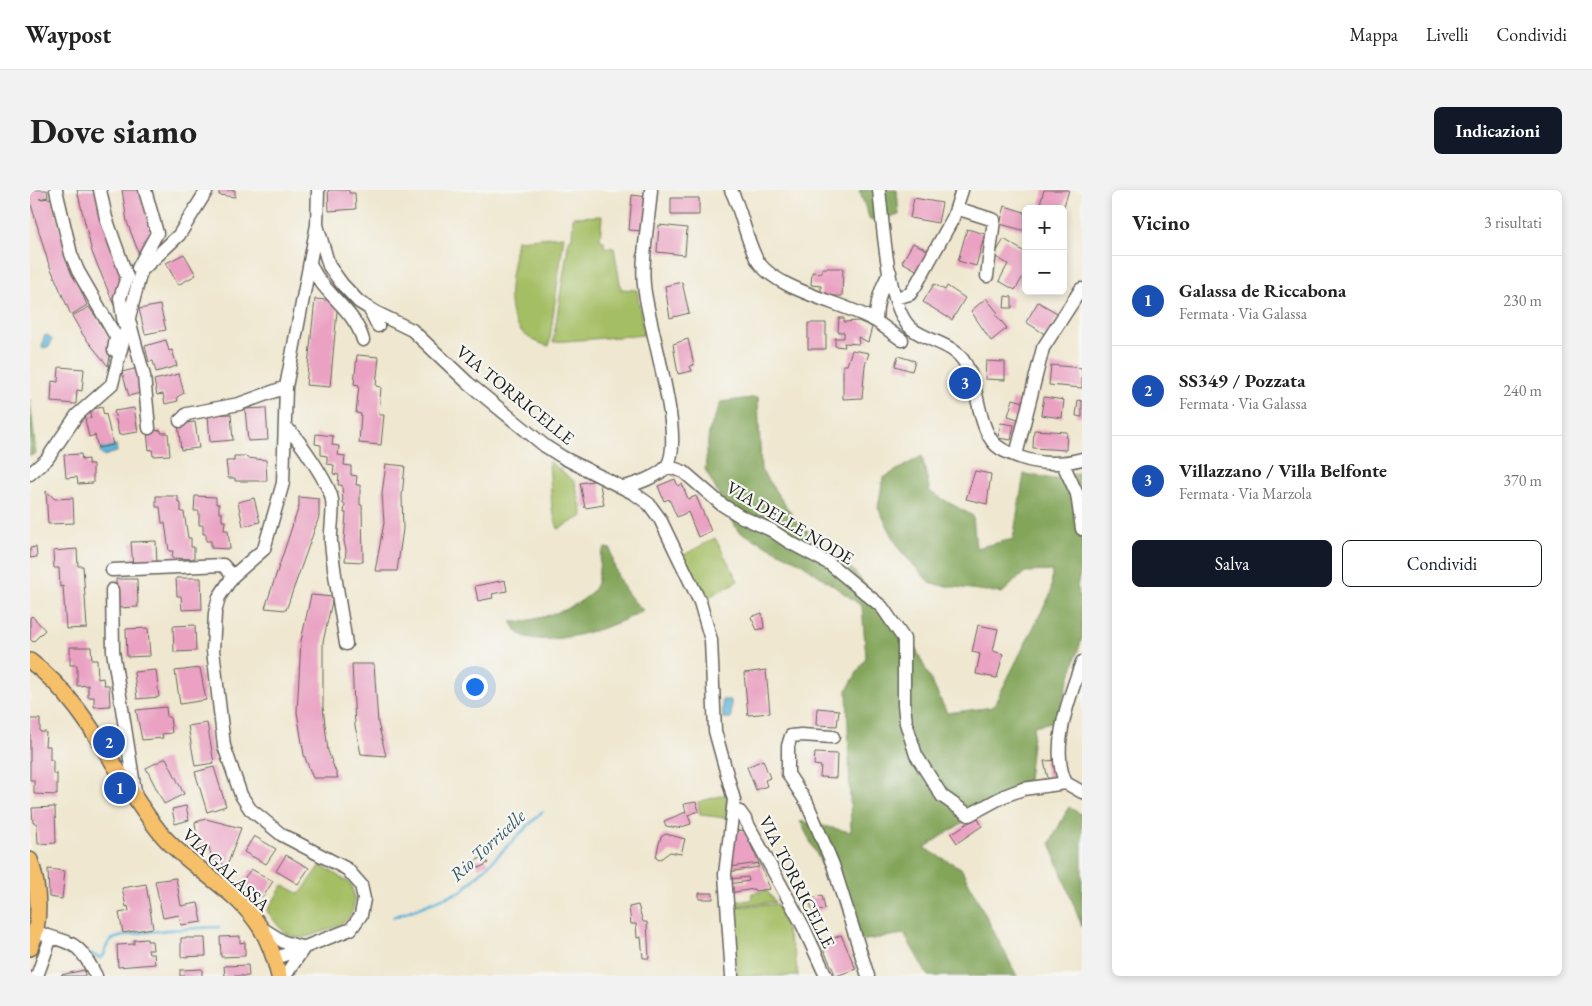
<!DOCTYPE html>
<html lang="it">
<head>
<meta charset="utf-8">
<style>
	body { margin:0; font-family:"EB Garamond",serif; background:#f2f2f2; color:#222 }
	.controls { position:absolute; right:15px; top:15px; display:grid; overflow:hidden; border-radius:8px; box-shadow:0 2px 8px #0003 }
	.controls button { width:45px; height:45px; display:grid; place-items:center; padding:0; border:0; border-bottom:1px solid #e0e0e0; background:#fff; color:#222; font:25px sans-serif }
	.you { position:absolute; left:444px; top:496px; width:18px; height:18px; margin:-12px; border:4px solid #fff; border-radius:50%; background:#1a73e8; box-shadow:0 0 0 8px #1a73e833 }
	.badge { display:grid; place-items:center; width:32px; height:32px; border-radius:50%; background:#111827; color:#fff; font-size:16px; font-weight:700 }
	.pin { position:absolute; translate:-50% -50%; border:2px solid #fff; box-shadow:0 1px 5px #0006 }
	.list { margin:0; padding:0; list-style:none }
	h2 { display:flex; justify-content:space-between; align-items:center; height:65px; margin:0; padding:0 20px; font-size:21px }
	h2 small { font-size:16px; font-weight:400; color:#767676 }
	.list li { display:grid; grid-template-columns:32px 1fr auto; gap:15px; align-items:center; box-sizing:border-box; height:90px; padding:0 20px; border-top:1px solid #e0e0e0 }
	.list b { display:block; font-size:19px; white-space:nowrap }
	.list p { margin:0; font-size:16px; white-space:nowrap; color:#767676 }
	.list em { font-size:16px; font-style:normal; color:#767676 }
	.actions { display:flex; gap:10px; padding:15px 20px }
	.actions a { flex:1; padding:11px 0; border:1px solid #111827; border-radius:8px; text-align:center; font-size:18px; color:#111827 }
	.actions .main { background:#111827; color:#fff }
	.map { position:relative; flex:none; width:1052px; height:786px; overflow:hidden; border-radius:8px }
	header { display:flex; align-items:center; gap:30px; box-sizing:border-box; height:70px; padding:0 25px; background:#fff; border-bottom:1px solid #e0e0e0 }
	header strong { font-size:24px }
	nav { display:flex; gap:28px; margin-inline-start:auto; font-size:18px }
	.intro { display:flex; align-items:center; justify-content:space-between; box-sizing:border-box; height:120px; padding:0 30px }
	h1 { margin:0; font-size:35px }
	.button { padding:12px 22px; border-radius:8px; background:#111827; color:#fff; font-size:18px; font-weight:700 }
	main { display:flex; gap:30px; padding:0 30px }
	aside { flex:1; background:#fff; border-radius:8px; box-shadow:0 2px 8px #0003 }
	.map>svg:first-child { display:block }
	.green { fill:#a4be64; stroke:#606d40 }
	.forest { fill:#83a55a; stroke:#50603b }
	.water { fill:#5db4da; stroke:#3c687b }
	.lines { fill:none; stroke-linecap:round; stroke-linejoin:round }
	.stream { stroke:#5db4da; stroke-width:3 }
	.building { fill:#eaa1c2 }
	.minor-casing { stroke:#66635b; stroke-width:15 }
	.major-casing { stroke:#66635b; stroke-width:18 }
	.minor { stroke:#fff; stroke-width:12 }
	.major { stroke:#f6c06b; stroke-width:15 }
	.labels { text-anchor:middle; stroke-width:4.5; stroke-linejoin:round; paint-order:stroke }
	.street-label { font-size:18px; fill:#1c1c1c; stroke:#f6f6f2 }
	.water-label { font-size:19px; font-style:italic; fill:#365968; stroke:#f6f6f2 }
</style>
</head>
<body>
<header>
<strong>Waypost</strong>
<nav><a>Mappa</a><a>Livelli</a><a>Condividi</a></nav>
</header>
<div class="intro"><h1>Dove siamo</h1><a class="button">Indicazioni</a></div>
<main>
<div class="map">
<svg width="1052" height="786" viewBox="0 0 1052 786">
	<rect width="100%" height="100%" fill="#f6f6f2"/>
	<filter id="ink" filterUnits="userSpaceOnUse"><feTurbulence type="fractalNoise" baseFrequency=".02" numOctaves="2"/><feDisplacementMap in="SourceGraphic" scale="10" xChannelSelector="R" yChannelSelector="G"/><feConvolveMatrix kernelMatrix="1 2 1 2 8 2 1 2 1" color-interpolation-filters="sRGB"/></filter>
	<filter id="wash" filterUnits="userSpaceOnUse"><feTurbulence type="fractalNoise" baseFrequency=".0096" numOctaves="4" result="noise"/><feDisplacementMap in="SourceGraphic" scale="20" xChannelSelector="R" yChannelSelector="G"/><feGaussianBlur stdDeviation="1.12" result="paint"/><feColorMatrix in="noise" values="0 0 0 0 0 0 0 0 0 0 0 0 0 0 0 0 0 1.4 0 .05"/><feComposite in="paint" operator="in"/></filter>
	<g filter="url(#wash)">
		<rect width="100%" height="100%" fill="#efe7cf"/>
		<path class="green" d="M572 26 570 50 574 51V57L584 58 591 99 607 100 614 145 523 152 539 49 542 48 543 27Z
			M534 46 519 156C464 142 481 92 487 50Z
			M519 271 545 292 553 326 528 339 522 319Z
			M685 348 708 391 675 409 652 366Z
			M697 604V628L670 625 668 612Z
			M291 675 321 694C330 724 319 732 292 742 283 745 271 750 262 746 250 741 245 731 237 721L253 695 270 704Z
			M737 701 745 712 702 716 701 712 721 710 722 703Z
			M747 714 765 766 768 786H707L702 717Z"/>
		<path class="forest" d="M829 0H867L869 25 840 30Z
			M728 207 731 280 767 332 823 380 883 453 917 523 963 517 1021 403 1022 381 995 382 972 403 901 394 870 360 848 318 853 288 892 266 900 302 943 326 946 358 983 349 994 284 1030 290 1052 281V376L1047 396 1052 417V448L1026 531 1004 536 998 590 894 658 931 678 987 786H898L874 744 830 751 770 631 821 642 817 500 836 467 832 416 771 373 708 341 675 279 679 241 691 212Z
			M0 210 6 263 0 266Z
			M575 358 581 359C584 384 594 403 613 420 590 436 515 460 490 444 485 441 485 436 481 432 504 432 550 419 564 399 572 387 566 368 575 358Z
			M1039 617 1052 625V737L1020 653Z"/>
		<path class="water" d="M18 145 22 150 19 157 12 158 14 146Z
			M86 255 87 262 73 266 70 263 71 259Z
			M692 510H701V528H693Z"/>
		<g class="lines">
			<path class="stream" d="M364 727 432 701 512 622
				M61 764 70 768 74 765C75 761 76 755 80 751 92 741 171 738 189 737"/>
		</g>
		<g id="blocks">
			<path class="building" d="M0 0H17L18 7 9 9 22 8 37 67 57 115 41 125 18 72 0 11Z
				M47 0H66L92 90 84 115 62 62Z
				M92 0H111L120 38 119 51 109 64 97 32Z
				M189 0H205V7L189 5Z
				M298 0H319V3H325L326 19 299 21Z
				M1014 0H1039L1033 19 1010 14Z
				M602 5 618 7 615 41 599 40Z
				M641 8H669V25H641Z
				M884 8 912 13 908 33 880 28Z
				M975 16 994 22 996 41 970 34Z
				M629 35 657 38 655 65 627 62Z
				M937 39 955 44 946 76 928 71Z
				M974 49 996 63V82L985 100 969 91 978 74 964 66Z
				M883 53 901 62 888 81 872 72Z
				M154 64 166 85 148 95 136 73Z
				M792 78H813L812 106H791V96L781 95 782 82 792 83Z
				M652 92 659 123 640 128 635 96Z
				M904 94 915 100 917 96 935 108 922 130 893 112Z
				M975 106 982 107V118H974Z
				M956 108 968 123 966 125 977 138 961 151 941 121Z
				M285 109 308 111 300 197 276 195Z
				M1008 112 1029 124 1016 145 996 132Z
				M130 115 136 140 115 144 109 119Z
				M59 117 83 151 78 176 53 145 42 126Z
				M809 128H814V132L828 131 842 137 838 152 828 147 829 154 814 153 815 157 805 156V148H814V142H808Z
				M778 133H796V159H778Z
				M658 149 664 175 660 176 662 181 648 184 643 154Z
				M136 150 139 161 142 160 147 176 126 182 123 171 119 172 115 156Z
				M822 160 839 163 835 175 832 208 813 209V175H817Z
				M327 165 349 167 346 196 351 197 349 225H354L351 255 329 253 331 224 326 223 329 195 324 194Z
				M868 166 885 171 882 181 865 176Z
				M956 171 975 172V190L955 189Z
				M1021 175 1052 178V198L1019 195Z
				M29 177 54 179 52 201 47 200 46 214 21 212 22 191 28 192Z
				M108 178 114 202 99 206 92 182Z
				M149 184 154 203 147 207 148 211 135 214 133 204 127 205 124 190Z
				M1014 207 1034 210 1032 228 1011 225Z
				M983 209 994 212 988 229 978 226Z
				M1048 210 1052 211V227L1046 226Z
				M72 217 74 225 76 224 83 255 68 258 65 245 59 247 55 229 61 228 59 220Z
				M104 218 108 242 89 245 84 221Z
				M236 218 238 250 218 251 215 219Z
				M201 224 203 250 180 252 178 225Z
				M165 232 169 258 151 260 148 234Z
				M971 233 984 235 981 250 968 248Z
				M131 240V243H138L140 265 123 266 122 259 119 260 117 242Z
				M1004 240 1037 242 1036 260 1003 258Z
				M286 244 303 246 302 255 309 256 308 265 315 266 314 275 321 276V285L327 286 326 295H330V315H332L333 372 315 371 316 360 314 351 316 323H314L315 314H313L312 295H308L309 285 303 284 304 275 297 274V266L291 265V255L285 254Z
				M51 264 52 270 58 269V274H63V293L48 294 47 287 36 288 34 265Z
				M204 266H216L217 268 236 270 237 291H205V288H198L196 271H204Z
				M356 274 375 276 372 306 373 339 367 381H345L354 333 352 303Z
				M945 281 961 284 957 314 936 309Z
				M645 289 648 296 652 294 658 309 666 306 681 341 668 347 658 322 647 327 639 309 634 311 628 296Z
				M569 290 574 315 555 318 550 293Z
				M16 301 25 309 43 308 44 333 18 334Z
				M126 306H148V313H151V322H154L158 348H161V357H164V369L142 368 143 361H139L135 333H132L130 317H126Z
				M165 306 186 307V314H189V323H192V331H195L194 340H198L200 359 181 358V351H176V344H173V335H169V321H164Z
				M269 307 289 309V327L256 420 235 418 269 316Z
				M224 308 230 332 213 336 208 312Z
				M126 351 127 376 103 377 101 352Z
				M6 357 7 367 0 368V358Z
				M47 359 48 376H53L57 438 36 439 33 396 30 397 29 378H24L23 361Z
				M146 388H171L172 419 152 420 151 406H147Z
				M86 389H107L108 417 87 418Z
				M475 390 477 401 462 404 463 408 448 411 445 396Z
				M281 405 303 407 293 452V517L298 561 308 588H283L274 565 267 522 271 451Z
				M732 423 734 438 727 440 721 427Z
				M2 426 15 440 3 452 0 449V428Z
				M165 435 166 461 144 462 143 436Z
				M948 435 968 439 963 461 973 464 967 488 946 484 950 464 942 462Z
				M118 438 120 466 97 467 96 439Z
				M40 457H61L62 470H67L68 489 73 488 74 495H79L80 516 64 517V507H58V495L47 496V475H40Z
				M322 474H344L348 533 356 566 331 564 325 536Z
				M170 478 176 510 150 514 145 481Z
				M126 480 129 507 107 509 104 482Z
				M736 480 740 523 718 525 714 483Z
				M136 517 137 527H140L142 543 132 544 133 548 112 550 106 520Z
				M787 518 809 520 807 536 786 535Z
				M0 529H10V542H16L15 556H20V570H23V584H27V605L4 604V590H0Z
				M177 533 184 573 165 576 158 536Z
				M785 563 807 564 806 588 790 587 791 576 784 575Z
				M136 568 154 604 134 614 116 578Z
				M733 570 740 588 735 590 737 596 726 600 717 577Z
				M1030 570 1032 591 1019 593 1014 571Z
				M184 577 196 616 177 622 165 582Z
				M666 612 669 621 658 625 661 634 648 638 636 636 634 631 656 622 654 614Z
				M156 616 159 630 145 634 142 619Z
				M25 617 26 653 8 654 7 633H3L2 618Z
				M947 627 952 636 927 653 921 644Z
				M176 629 211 638 197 676 182 670 179 656 168 659 165 632Z
				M714 640 729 673 700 677 704 641Z
				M636 644 655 649 651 664 640 662 629 670 626 668 628 657 631 647Z
				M224 646 246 659 236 674 214 662Z
				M256 665 279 678 268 694 246 681Z
				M455 666 458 673 449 678 445 671Z
				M727 674H730L740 699 725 701 724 699 699 703V694L719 691 718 687 700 689 699 682 729 677Z
				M18 679 35 681 32 709 19 707Z
				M221 679 243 691 233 707 210 694Z
				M146 688 151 716 168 713 172 732 151 735 149 725 133 728 125 691Z
				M116 694 123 738 93 743 89 723 99 721 98 716 96 717 92 698Z
				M669 703H683V709H669Z
				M792 705 795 719 783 723 779 709Z
				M608 715 613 732H617L619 768H613L611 747 607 748 606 734H601L599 717Z
				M811 745 826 779 806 786 791 754Z
				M210 746V753L215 752V766L191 767 190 747Z
				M151 748H175L176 766 151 767Z
				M117 749V751H122L123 760H118L119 764H124L125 774 88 777 87 755 104 754V750Z
				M218 775 219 786H195L194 776Z
				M172 779V786H150V780Z
				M54 780 55 786H31V785Z"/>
		</g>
	</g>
	<g filter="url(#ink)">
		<use href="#blocks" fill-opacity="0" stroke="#66635b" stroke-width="1"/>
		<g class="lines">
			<defs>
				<path id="minor" d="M26 0 41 64 48 81 86 147 84 160
					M70 0 76 28 97 87 90 108 94 134
					M701 0C712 22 715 46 726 68 742 100 816 113 846 131 846 113 851 97 860 82
					M849 0C853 31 857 120 882 139 899 152 923 153 935 173 949 196 947 232 963 252 970 261 982 264 992 268 1012 275 1033 274 1052 269
					M926 18 964 30 957 86
					M287 35 299 76 312 94 329 112 347 123 382 140 438 193 515 256 534 268 605 304 619 314 630 329 670 412 681 450 685 541 704 610 695 684 702 786
					M280 73C291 103 324 118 333 150
					M108 78 127 43 115 0
					M865 108 880 104 886 95 923 28 932 0
					M340 120 348 136
					M99 130 114 186 119 238
					M846 131 872 150
					M150 231 157 224 209 214 256 197
					M255 237C267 245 300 295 302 310 304 324 300 338 301 352 304 386 311 420 316 454
					M986 265 1013 158 1051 99
					M1033 274 1047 304 1052 339
					M637 276 654 282 691 314 710 326 741 340 759 352 800 374 852 417 874 449V515L876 533 886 565 912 606 939 625 974 606 993 599 1036 593C1019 559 1040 505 1052 472
					M0 284 17 269 47 225 82 194 111 81 149 45 177 0
					M593 297C604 295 630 286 637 276 656 247 617 133 614 95 611 69 619 28 621 0
					M82 380 193 375 203 386
					M82 400 83 461 106 608
					M803 547 771 545 761 546 758 556V584L777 613 803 675 838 786
					M1036 593 1052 602
					M704 619 710 622 715 629 773 736 796 786
					M230 737 254 752 274 758
					M6 742C42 755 47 748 66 786
					M244 769 321 739 331 725 334 709 331 695 317 679 252 645 220 619 211 605 194 556 183 460 185 423 189 407 203 386 234 359 253 293 256 197 287 35 288 0
					M7 786 21 747
					M255 786 273 759"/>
				<path id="major" d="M0 471C60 515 86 590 133 646 162 679 206 699 230 737 239 751 245 769 249 786
					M0 670C9 696 12 733 0 758"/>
			</defs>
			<use href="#minor" class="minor-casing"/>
			<use href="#major" class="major-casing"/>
			<use href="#minor" class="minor"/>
			<use href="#major" class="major"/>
		</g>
	</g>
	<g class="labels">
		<g class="street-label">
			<text transform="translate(485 205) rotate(39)" y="6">VIA TORRICELLE</text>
			<text transform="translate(760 333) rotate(31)" y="6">VIA DELLE NODE</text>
			<text transform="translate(196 680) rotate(43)" y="6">VIA GALASSA</text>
			<text transform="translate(767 692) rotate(63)" y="6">VIA TORRICELLE</text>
		</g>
		<g class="water-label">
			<text transform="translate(457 655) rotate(-43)" y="7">Rio Torricelle</text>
		</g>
	</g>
</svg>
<div class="controls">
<button>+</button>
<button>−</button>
</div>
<div class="you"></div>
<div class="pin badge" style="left:90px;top:598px;background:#1a4fb4">1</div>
<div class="pin badge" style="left:79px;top:552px;background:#1a4fb4">2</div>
<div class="pin badge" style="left:935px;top:193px;background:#1a4fb4">3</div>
</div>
<aside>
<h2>Vicino<small>3 risultati</small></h2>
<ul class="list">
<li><span class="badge" style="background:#1a4fb4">1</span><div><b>Galassa de Riccabona</b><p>Fermata · Via Galassa</p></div><em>230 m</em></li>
<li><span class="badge" style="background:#1a4fb4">2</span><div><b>SS349 / Pozzata</b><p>Fermata · Via Galassa</p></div><em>240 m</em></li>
<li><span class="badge" style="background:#1a4fb4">3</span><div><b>Villazzano / Villa Belfonte</b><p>Fermata · Via Marzola</p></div><em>370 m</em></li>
</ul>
<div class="actions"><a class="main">Salva</a><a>Condividi</a></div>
</aside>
</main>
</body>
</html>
